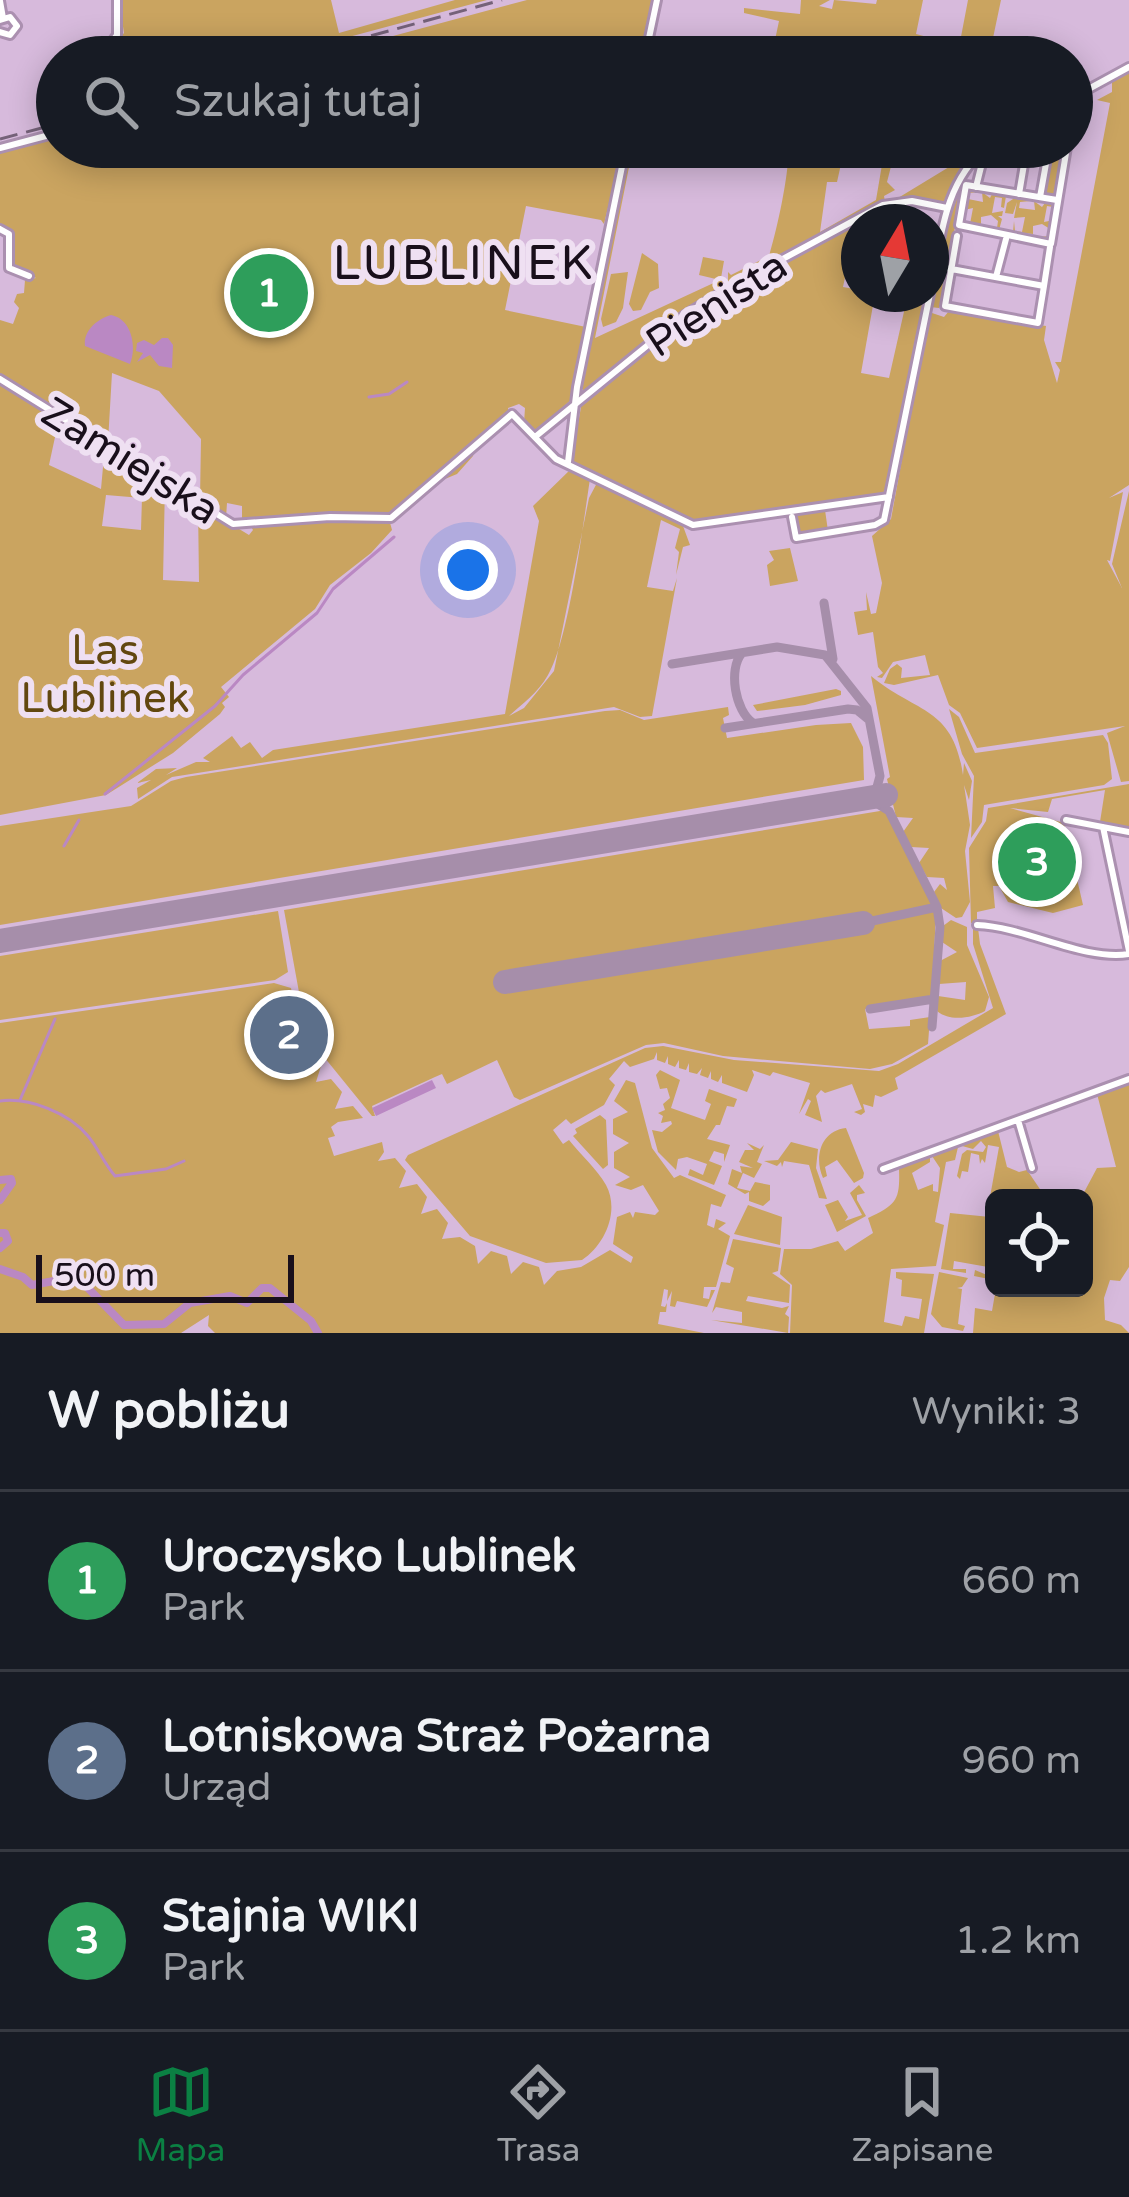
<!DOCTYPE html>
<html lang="pl">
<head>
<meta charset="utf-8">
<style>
	body { margin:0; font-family:"Varela Round",sans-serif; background:#20242c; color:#f1f3f6 }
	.controls { position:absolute; right:36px; bottom:36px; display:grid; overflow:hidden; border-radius:18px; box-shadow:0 6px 30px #0003 }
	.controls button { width:108px; height:108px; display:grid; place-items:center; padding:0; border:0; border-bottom:3px solid #363941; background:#171b24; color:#f1f3f6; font:60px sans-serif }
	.compass { position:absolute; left:841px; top:204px; width:108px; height:108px; border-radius:50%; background:#171b24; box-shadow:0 6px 30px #0003; rotate:10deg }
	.scale { position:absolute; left:36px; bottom:30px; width:258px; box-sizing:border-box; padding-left:12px; border:6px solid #190f1b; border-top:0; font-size:33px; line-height:42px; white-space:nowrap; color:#190f1b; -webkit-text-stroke:9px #efe0f2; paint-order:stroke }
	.you { position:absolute; left:468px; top:570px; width:42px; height:42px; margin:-30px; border:9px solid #fff; border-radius:50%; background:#1a73e8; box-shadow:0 0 0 18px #1a73e833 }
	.badge { display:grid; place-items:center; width:78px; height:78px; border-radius:50%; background:#0b8043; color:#fff; font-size:39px; font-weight:700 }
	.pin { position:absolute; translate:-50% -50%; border:6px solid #fff; box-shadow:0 3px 12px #0006 }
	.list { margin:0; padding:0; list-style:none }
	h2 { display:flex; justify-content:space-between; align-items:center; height:156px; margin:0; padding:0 48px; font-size:51px }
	h2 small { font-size:39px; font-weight:400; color:#9ea1a6 }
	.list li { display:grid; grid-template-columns:78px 1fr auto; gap:36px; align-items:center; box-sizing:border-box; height:180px; padding:0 48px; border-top:3px solid #363941 }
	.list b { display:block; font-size:45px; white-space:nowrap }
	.list p { margin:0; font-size:39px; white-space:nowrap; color:#9ea1a6 }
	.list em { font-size:39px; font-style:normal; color:#9ea1a6 }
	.icon { flex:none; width:66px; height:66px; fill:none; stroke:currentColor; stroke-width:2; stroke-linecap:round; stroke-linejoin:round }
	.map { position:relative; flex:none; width:1129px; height:1333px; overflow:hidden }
	.search { position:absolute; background:#171b24; box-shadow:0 6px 30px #0003; left:36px; right:36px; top:36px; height:132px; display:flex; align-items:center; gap:30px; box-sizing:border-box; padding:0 42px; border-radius:66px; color:#9ea1a6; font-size:45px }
	.sheet { height:696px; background:#171b24 }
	nav { display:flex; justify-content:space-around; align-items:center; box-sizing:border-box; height:168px; border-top:3px solid #363941; background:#171b24; font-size:33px; color:#9ea1a6 }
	nav a { display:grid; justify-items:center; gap:6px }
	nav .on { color:#0b8043 }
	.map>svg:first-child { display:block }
	.green { fill:#caa460; fill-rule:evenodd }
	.water { fill:#ba88c3 }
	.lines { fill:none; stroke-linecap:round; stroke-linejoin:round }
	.stream { stroke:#ba88c3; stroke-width:3 }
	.river { stroke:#ba88c3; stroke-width:8 }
	.taxiway { stroke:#a68eaa; stroke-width:9 }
	.runway { stroke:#a68eaa; stroke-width:24 }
	.minor-casing { stroke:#ab90b0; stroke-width:12 }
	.minor { stroke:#fff; stroke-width:6 }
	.rail { stroke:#756279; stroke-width:3; stroke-dasharray:18 9; stroke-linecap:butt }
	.labels { text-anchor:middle; stroke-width:12; stroke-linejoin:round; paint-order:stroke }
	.street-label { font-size:42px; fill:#190f1b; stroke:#efe0f2 }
	.park-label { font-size:42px; fill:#62470f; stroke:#efe0f2 }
	.quarter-label { font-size:48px; letter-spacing:3px; fill:#190f1b; stroke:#efe0f2 }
</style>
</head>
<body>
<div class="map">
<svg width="1129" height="1333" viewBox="0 0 1129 1333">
	<rect width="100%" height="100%" fill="#d7badc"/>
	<path class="green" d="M119 0H331L339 33 455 0H487L274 57H103L124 33Z
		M527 0H654L642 57H315Z
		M801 0H830L819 6 832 9 834 0 876 4 877 0H923L916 34 931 38 932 52 925 53 929 43 919 41 914 57H825V51L823 57H768L770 46 765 44 766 38 775 40 779 21 744 13V8L800 14Z
		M968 0H1001L989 57H957V51L952 50 954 42H960Z
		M1129 71V485L1109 498 1123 492 1110 561 1107 560 1122 588 1112 564 1129 491V781L1121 782 1107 733 1125 726 977 748 960 713 949 705 938 675 894 685 884 683 890 669 897 664 902 668 901 678 930 675 925 655 893 662 882 678 877 677 883 673 878 667 873 632 858 635 854 612 867 610 866 592 871 614 876 613 882 583 872 536 891 519 929 312 944 317 949 311 1046 326 1044 340 1057 383 1060 370 1055 362H1061L1110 103 1097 100 1112 92V81Z
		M57 135V147H623L604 224 601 220 526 206 505 310 586 327 572 399 536 432 524 423 525 408 519 404 508 408 509 413 476 442 473 456 457 474 423 488 389 519 392 530 371 553 330 585 315 609 221 687 229 697 222 703 225 707 220 714 173 753 106 795 0 815V320L13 324 19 308 14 302 17 294 24 293 25 280 36 278 11 266 10 233 0 227V150ZM112 373 159 391 201 439 200 499 226 518 227 503 242 506V525L249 523 253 530 249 535 198 504 199 582 163 580 165 484 105 445 101 489 49 465 60 414 108 442ZM106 495 142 498 141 530 102 526Z
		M628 147H633L595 338 720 280 699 275 703 257 724 261 721 278 724 287 585 391 579 387Z
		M789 147H873L871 159 843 155 837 182H827L820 232 876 200 885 147H896L887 182 895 190 884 196 885 202 866 208 728 285V272L731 275 769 256C778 225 788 179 789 147Z
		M1052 147H1066L1056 198 1044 197 1043 190Z
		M977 150 944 204 889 198H898Z
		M960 186 963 187 939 308 930 307 951 201Z
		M967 190 979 192 968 193V199L983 202 982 192 990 198 993 192 1013 196H1006L1004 208 1001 207 1002 198 995 197 992 213 1003 211 1002 216H998L1002 219 999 230 987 228H997L998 221 991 215 981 217V226L961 224 963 212 964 223 970 224 973 208 964 210Z
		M1016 197 1031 201 1020 202 1019 208 1035 210 1034 201 1042 207 1045 203 1057 205 1055 217 1053 207 1047 206 1044 222 1054 220 1050 226 1051 239 1039 237 1049 236 1050 229 1042 224 1033 226V234L1013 232 1014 221 1015 231 1022 232 1025 217 1014 218 1017 202 1013 214 1005 213 1007 203Z
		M857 220 843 287 854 289 859 262V294H875L861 373 889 378 908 294H928L885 494 697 522 571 461 582 402 617 372 698 308Z
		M642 253 658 264 659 288 650 292 641 310 633 311 629 304Z
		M628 272 623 308 616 322 603 327 601 319 611 274Z
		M572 468 590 479C583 524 569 640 548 675 538 693 522 704 509 716L524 708 554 671 589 498 598 481 683 526 690 545 683 547 676 575 679 552 675 548 680 529 661 520 647 587 673 591 677 578 652 716 640 717 614 707 172 777 138 799 137 788 151 780 137 783 156 769 177 768 166 775 196 762H210L203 758 232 736 241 748 250 742 262 758 273 750 505 714 539 521 533 506Z
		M825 510 828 531 796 535V515Z
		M790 548 798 581 770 586 767 565 774 560 769 551Z
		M871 676C917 714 953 706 963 775L964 763 972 781 969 800 964 785 970 825 965 851 970 902 962 917 956 918 941 908 934 892 940 884 947 890 944 878 927 877 919 863 929 848 911 847 903 832 913 818 896 817 887 779 890 777Z
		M836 689 841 691V695L805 705 757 711 753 705Z
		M728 707 729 715 723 718 727 738 816 725 851 723 863 747 864 780 0 925V826L131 806 171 781 186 777 605 711 620 710 644 720Z
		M949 709 959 717 975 753 1103 735 1108 743 1112 779 1104 785 984 805 982 822 971 838 974 776 962 754Z
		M1129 784V827L1100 822 1105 790 1052 799 1048 812 1010 808 1064 823 1083 905 1053 913 1008 902 999 886H993L995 908 977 912V923H971L969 848 986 821 988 808Z
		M886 810 936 912 932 997 865 1009 869 1029 910 1026V1020L930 1017 928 1044 892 1064 870 1069 723 1056 664 1043 646 1045 520 1100 514 1097 497 1060 447 1084 442 1074 435 1077 372 1106 375 1116H372L307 1036 284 910Z
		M278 911 288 972 275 980 0 1020V956Z
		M951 920 967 927V945L989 997 985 1011C972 1018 950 1022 937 1011L938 996 965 1000 966 982 939 984 940 961 957 952 942 942 943 926Z
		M973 926 978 928 980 944 1006 1014 895 1078 898 1089 881 1097 875 1095 873 1107 863 1104 865 1112 861 1115 854 1112 862 1109 852 1084 825 1093 821 1090 816 1096 822 1122 805 1115 811 1101 808 1099 799 1114 810 1083 773 1072 770 1076 752 1070 754 1075 747 1092 722 1083V1075L718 1082 711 1079V1071L708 1078 700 1075 702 1068 697 1074 689 1072V1063L686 1070 679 1068V1060L675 1067 668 1064V1056L665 1063 657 1060V1052L654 1059 630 1067 624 1061 609 1079 615 1085 604 1105 571 1124 566 1119 553 1130 563 1144 569 1140C580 1154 597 1169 606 1185 620 1211 605 1245 582 1260L546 1263 470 1236 405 1160 408 1155 645 1048 663 1046 734 1060 879 1071 898 1064 993 1008 973 944Z
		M274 983 291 988 294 1005 269 1038 289 1062 308 1051 321 1066 316 1082 331 1079 342 1092 335 1109 353 1106 363 1118 338 1122 331 1127 335 1136 328 1138 334 1156 382 1142 384 1152 378 1161 395 1158 406 1171 399 1188 417 1184 427 1197 421 1214 437 1209 448 1223 442 1239 460 1237 475 1246 478 1264 491 1251 507 1256 511 1274 523 1262 539 1267 544 1285 557 1271 581 1267 610 1250 631 1263 633 1257 613 1244 617 1217 630 1212 633 1218 635 1212 655 1215 659 1211 643 1185 631 1190 615 1185 630 1177 614 1168V1152L629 1143 613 1134V1119L628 1112 614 1101 626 1080 635 1083 652 1148 674 1178 680 1175 726 1195 721 1207 711 1204 707 1225 714 1228 716 1219 726 1223 718 1229 730 1236 716 1287H704L703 1298 709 1299 711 1290H715L707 1307 677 1301 675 1307 670 1306 672 1291 667 1301 668 1290 664 1289 661 1306 665 1307 667 1303 666 1312H660L658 1324 704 1333H215L208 1326 209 1315 181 1333H0V1023Z
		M660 1070 680 1080 671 1108 705 1120 711 1104 705 1101 709 1089 737 1099 734 1107 727 1106 720 1125H716L707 1139 730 1145 724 1162V1154L714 1151 709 1161 722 1166 714 1185 688 1175 690 1169 703 1175 707 1164 687 1157 678 1159 676 1170 658 1152 652 1130 662 1132 672 1124 671 1121 661 1123 663 1116 658 1113 665 1110 663 1104 670 1098 667 1088 660 1089 656 1075Z
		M1129 1083V1267L1120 1281 1110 1280 1104 1298 1105 1320 1121 1325 1129 1333H973L975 1308 992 1311 996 1288H1084V1198H1081L1097 1168 1116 1167 1097 1094Z
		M600 1115 606 1120 608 1165 603 1169 573 1136 577 1133 575 1129Z
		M846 1128 864 1173 863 1178 854 1183 837 1160 825 1167 827 1176 823 1178C814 1158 820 1131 846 1128Z
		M998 1131 1007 1167 1019 1172 1027 1170 1046 1198H994V1280L974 1276 975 1270 987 1275 988 1267 954 1261 953 1269H966V1273L941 1269 950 1213 990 1217V1197L999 1147 988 1145 985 1163 982 1159 980 1164 979 1155 971 1153 968 1172 962 1171 960 1179 957 1176 962 1154 967 1150 983 1152 986 1147 981 1141 973 1149 962 1146Z
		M791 1142 818 1149 816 1168 827 1199 819 1198 809 1165 784 1161 782 1167 781 1162 777 1166 764 1161 778 1160Z
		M747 1143 760 1149 764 1145 757 1162 762 1164 754 1178 743 1173 737 1188 750 1191 755 1182 770 1185V1200L763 1206 749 1201V1192L745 1194 728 1184 732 1169 742 1173 740 1166 753 1168 739 1162 745 1150H754Z
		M958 1147 955 1160 946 1162 935 1222 944 1225 936 1266 891 1269 884 1322 902 1326 905 1316 919 1319 922 1299 901 1296 902 1280 896 1278V1272L934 1274 924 1333H790L792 1285 780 1274 784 1249H811L838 1241 845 1251 873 1233 868 1218C898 1204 900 1199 899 1167L930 1157V1162L912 1173 918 1190 933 1184V1191L938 1192 940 1168 932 1156Z
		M859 1185 865 1193 857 1195V1200L866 1216 837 1232 825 1205 838 1200 848 1217 845 1221 862 1215 850 1193Z
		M748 1205 782 1217 780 1245 734 1234Z
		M733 1239 781 1248 778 1271 772 1273 790 1285 789 1303 748 1296 746 1301 782 1308 789 1306 785 1314 789 1317 788 1333 711 1320 742 1323V1312L716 1307 712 1313 721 1282 730 1283 734 1268 726 1264Z
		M939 1272 968 1278 962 1287 957 1288 962 1289 958 1324 965 1326 963 1331 942 1327 931 1314Z"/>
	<path class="water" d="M111 315C132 319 137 347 130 364L85 346C83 331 97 319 111 315Z
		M162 338H168L173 345 172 368 159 366 150 355 137 362 143 353 136 351 137 343 144 340 154 345Z
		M432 1080 436 1088 376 1116 372 1108Z"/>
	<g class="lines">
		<path class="stream" d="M369 397 389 394 407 382
			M105 794 215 706 243 675 317 613 333 589 394 537
			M64 846 79 820
			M20 1100 55 1019
			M0 1101C29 1097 69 1113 88 1136 98 1148 104 1163 115 1176L166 1169 184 1161"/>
		<path class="river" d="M0 1180 11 1179 12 1183 0 1200
			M0 1233H5L8 1241 0 1248
			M0 1269 23 1277 32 1285 65 1279 82 1282 124 1325 164 1324 190 1303 230 1296 247 1303 262 1288H270L311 1321 318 1333"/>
		<path class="taxiway" d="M824 603 833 659
			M742 653C728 669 735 711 753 723
			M672 664 777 647 825 655 867 708 880 776 877 787 868 798 889 811 937 907 940 927 932 1027
			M725 728 848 709 857 710 868 719
			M863 923 937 907
			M870 1009 934 999"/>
		<path class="runway" d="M0 941 886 795
			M505 982 863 923"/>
		<defs>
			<path id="minor" d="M0 1 3 18
				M0 20 10 17 17 26 10 35 0 32
				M100 57 117 35V0
				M645 57 657 0
				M1072 98 1129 67
				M1072 123 1073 98
				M0 148 57 133
				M966 185 959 225 1051 244 1067 147
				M966 185 1057 200
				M976 187 983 159 1002 147
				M1019 194 1027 147
				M1040 197 1049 147
				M0 229 9 234V268L29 276
				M957 236 945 306 1038 323 1044 286
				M935 266 1044 286 1050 247
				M996 277 1006 239
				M931 288C941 237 944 182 987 147
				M0 379 233 524 330 517 391 518 512 414 556 459 693 525 889 497
				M535 437 686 314 727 289 883 205 912 201 947 208
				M568 462 577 387 626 147
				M792 517 796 538 875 525 884 520 930 294
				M1066 820 1129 832
				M1103 827 1129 951
				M977 925C1027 927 1082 961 1129 954
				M1018 1120 1032 1168
				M883 1169 1129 1079"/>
		</defs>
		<use href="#minor" class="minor-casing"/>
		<use href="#minor" class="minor"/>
		<path class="rail" d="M293 57 502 0
			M0 139 57 124"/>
	</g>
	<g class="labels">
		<g class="street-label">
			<text transform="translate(716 303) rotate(-33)" y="15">Pienista</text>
			<text transform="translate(131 460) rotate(32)" y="15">Zamiejska</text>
		</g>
		<g class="park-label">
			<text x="105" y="664">Las<tspan x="105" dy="48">Lublinek</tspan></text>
		</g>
		<g class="quarter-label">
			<text x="464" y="279">LUBLINEK</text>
		</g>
	</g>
</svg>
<div class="controls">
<button><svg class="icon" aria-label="locate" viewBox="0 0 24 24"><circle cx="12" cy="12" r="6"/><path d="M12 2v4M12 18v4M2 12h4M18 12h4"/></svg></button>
</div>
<svg class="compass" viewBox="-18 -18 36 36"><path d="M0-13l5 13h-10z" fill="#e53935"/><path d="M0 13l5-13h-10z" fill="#9ea1a6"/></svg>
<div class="scale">500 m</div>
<div class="you"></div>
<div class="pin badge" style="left:269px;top:293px;background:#2e9e5b">1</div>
<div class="pin badge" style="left:289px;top:1035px;background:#5c6f8a">2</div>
<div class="pin badge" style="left:1037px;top:862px;background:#2e9e5b">3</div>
<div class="search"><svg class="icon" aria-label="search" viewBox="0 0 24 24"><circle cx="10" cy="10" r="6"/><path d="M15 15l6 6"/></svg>Szukaj tutaj</div>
</div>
<section class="sheet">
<h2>W pobliżu<small>Wyniki: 3</small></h2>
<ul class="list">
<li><span class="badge" style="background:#2e9e5b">1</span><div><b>Uroczysko Lublinek</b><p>Park</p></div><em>660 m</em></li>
<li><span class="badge" style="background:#5c6f8a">2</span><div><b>Lotniskowa Straż Pożarna</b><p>Urząd</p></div><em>960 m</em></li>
<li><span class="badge" style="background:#2e9e5b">3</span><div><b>Stajnia WIKI</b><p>Park</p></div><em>1.2 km</em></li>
</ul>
</section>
<nav>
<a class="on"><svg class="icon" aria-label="map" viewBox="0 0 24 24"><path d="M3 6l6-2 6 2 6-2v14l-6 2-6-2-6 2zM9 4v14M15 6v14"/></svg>Mapa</a>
<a><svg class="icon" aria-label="directions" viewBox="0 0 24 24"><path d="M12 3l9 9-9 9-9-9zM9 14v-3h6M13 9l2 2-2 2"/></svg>Trasa</a>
<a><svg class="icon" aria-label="saved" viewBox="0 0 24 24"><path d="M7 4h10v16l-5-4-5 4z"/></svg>Zapisane</a>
</nav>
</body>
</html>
